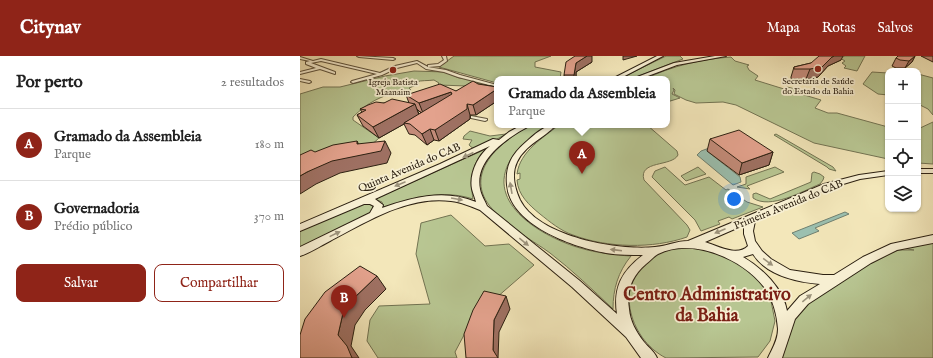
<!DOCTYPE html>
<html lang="pt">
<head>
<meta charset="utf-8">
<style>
	body { margin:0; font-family:"IM FELL English",serif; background:#f6f6f6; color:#222 }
	.controls { position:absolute; right:12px; top:12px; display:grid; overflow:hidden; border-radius:8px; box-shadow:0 1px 3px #0004 }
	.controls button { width:36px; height:36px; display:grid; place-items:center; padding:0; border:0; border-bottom:1px solid #e0e0e0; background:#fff; color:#222; font:20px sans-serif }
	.you { position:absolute; left:434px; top:143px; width:14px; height:14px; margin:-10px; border:3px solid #fff; border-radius:50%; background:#1a73e8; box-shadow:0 0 0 6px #1a73e833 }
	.badge { display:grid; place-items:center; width:26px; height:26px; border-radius:50%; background:#8f2418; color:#fff; font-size:13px; font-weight:700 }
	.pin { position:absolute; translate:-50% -33px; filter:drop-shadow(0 1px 2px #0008) }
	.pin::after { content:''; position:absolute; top:21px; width:14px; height:12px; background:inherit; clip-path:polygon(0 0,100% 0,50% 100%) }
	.popup { position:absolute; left:194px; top:20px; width:176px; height:52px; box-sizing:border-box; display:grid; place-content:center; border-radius:8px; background:#fff; filter:drop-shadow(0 1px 3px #0005); font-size:13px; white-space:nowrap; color:#767676 }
	.popup b { font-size:15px; color:#222 }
	.popup::after { content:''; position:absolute; left:50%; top:100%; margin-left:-8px; border:8px solid transparent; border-top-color:#fff }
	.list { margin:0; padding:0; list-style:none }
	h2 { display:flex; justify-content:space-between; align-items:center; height:52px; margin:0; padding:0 16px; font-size:17px }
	h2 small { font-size:13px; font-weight:400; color:#767676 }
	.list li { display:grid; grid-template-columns:26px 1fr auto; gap:12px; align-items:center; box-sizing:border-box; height:72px; padding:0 16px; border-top:1px solid #e0e0e0 }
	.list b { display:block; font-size:15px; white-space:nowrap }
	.list p { margin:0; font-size:13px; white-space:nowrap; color:#767676 }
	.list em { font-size:13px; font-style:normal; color:#767676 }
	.actions { display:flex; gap:8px; padding:12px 16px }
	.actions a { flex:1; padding:9px 0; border:1px solid #8f2418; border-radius:8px; text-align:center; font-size:14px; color:#8f2418 }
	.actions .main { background:#8f2418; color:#fff }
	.icon { flex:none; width:22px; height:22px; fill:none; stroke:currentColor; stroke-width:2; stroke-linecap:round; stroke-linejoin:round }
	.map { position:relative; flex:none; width:633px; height:302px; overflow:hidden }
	header { display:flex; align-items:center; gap:24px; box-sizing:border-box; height:56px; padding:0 20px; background:#8f2418; color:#fff }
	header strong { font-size:19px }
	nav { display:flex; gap:22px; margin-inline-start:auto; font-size:14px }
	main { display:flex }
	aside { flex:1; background:#fff }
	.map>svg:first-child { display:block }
	.green { fill:#b8c692; stroke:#727352 }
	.water { fill:#9bc0b0; stroke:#6f8070 }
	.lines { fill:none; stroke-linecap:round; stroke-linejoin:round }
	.street-casing { stroke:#5e523b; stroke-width:2 }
	.secondary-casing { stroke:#2c2011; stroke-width:2 }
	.street { fill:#f7efd2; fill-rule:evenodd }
	.secondary { fill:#f7efd2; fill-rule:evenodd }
	.wall { fill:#c38b79; stroke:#2c2011; fill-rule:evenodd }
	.shaded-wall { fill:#9f7163; stroke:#2c2011 }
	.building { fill:#e3a28d; stroke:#2c2011 }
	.oneway { fill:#9c927b }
	.poi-dot { fill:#8f2418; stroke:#f7efd2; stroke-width:1.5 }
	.labels { text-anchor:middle; stroke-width:3.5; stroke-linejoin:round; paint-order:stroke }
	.far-poi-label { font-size:9px; fill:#2c2011; stroke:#f7efd2 }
	.street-label { font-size:11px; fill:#2c2011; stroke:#f7efd2 }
	.near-district-label { font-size:18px; font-weight:bold; fill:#7a1f14; stroke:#f7efd2 }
</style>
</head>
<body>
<header>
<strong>Citynav</strong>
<nav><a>Mapa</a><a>Rotas</a><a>Salvos</a></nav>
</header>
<main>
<aside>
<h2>Por perto<small>2 resultados</small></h2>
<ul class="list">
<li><span class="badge">A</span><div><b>Gramado da Assembleia</b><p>Parque</p></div><em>180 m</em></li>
<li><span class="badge">B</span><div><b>Governadoria</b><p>Prédio público</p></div><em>370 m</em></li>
</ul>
<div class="actions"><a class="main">Salvar</a><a>Compartilhar</a></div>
</aside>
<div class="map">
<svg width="633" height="302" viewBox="0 0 633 302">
	<rect width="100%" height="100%" fill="#f3e7ba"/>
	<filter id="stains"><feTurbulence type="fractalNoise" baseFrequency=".005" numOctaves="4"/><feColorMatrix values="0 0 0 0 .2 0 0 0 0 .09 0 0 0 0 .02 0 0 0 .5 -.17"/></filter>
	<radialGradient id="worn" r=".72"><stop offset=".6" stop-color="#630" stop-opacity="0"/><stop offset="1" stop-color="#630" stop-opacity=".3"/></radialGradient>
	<path class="green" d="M154 0H251L235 6V11L261 16 260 23H197V27L139 11Z
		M366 0H380L383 3 331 23H319Z
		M545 0H565L557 15 544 12 546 10 542 7 545 5 540 2Z
		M431 1 435 5 449 9 447 10 449 14 458 20 455 24 484 33 487 31 504 35 501 38 521 44 515 52 528 57H537L588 71V103L514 87 436 49 423 46 396 47 386 44 374 38 375 34 373 32 374 34 372 38 380 42 367 46V23H345C372 10 401 3 431 1Z
		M114 15 145 16 159 22 176 24 197 30V38L167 30 139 29 138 28 139 27 134 24C127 25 122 24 116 26L119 28 109 32 111 34 102 36 101 35C81 40 68 46 53 61V64L79 82 69 91 0 112V38L23 31H40L85 20Z
		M572 16 588 17V39L578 38 563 28Z
		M618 18 633 22V59L628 53 618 48Z
		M633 66V108L618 107V73Z
		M231 69H249C235 78 220 89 211 103 183 148 245 182 280 192 297 197 314 199 331 200 318 216 313 233 313 253 293 234 272 214 250 197 232 184 211 173 196 157 159 121 197 87 231 69Z
		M259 69H347L377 95 378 99C372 111 338 104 344 124L387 169 390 174 387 181C353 193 307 192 273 179 261 175 250 166 240 158 229 149 218 139 217 124L220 123V117L217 118C220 95 243 82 259 69Z
		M170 75 190 80 206 78 176 95 169 89 172 84 163 83 164 80Z
		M476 78 533 111 536 115 529 113 527 111 474 79Z
		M186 93C172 105 170 125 173 143 142 133 113 142 83 152L82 146 75 143Z
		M365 111 385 129 409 121 426 134 428 133 447 146 463 151 432 163 429 161 418 165 420 168 401 175 395 164 352 121 355 115Z
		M398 111 406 118 386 125 381 120Z
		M475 111 484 116 447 130 450 133 437 131 446 128V121Z
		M514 116 520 118 524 121 523 124 520 128C503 135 470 154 453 142V138L456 137 470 143 511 126 512 117Z
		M67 148 72 149 73 152 68 159 0 193V175L59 149Z
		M151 159 185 190 209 188 234 209 173 262 155 296 157 302H78L67 285 70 264 79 250 130 248 116 198 121 167Z
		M633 183V302H475L484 273 514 236 596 194H614L595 191Z
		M390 191 409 193 447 212 461 227 471 245 475 265 470 285 458 301 366 302C328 283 312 223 354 199 365 193 378 192 390 191Z"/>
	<path class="water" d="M412 91 414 93 407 95 440 121 441 126 433 129 397 99 401 95Z
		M545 156 549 158 515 172 519 175 499 183 492 177Z"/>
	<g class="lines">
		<defs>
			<path id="street" d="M57 0 93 2 95 3 93 4 59 1Z
				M142 0H146L147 5 140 10 128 11V9L138 8 144 4Z
				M0 1 13 5 21 3 80 17 95 10 117 5 128 11 146 14 160 19 197 29V31L158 21 144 16 126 13 117 7 97 12 82 19 53 27 51 26 52 25 77 18 21 5 11 7 35 16V18L20 13 0 18V16L16 12 6 8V6L10 5 0 3Z
				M0 23 10 25 11 26 9 27 0 25Z
				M171 60 187 63V64L185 65 171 62Z"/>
			<path id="secondary" d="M357 0H363L319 23H312Z
				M415 0H426L377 9 340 23H332L374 7Z
				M222 69H230C227 72 221 74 217 77 198 89 175 108 180 133 181 139 185 145 187 150L280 225 317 258C313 231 322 215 343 199 331 199 318 199 306 197 272 191 210 169 207 129 205 110 212 98 226 86 234 79 244 69 256 69 244 82 225 89 217 106 211 118 215 133 220 144 239 181 318 195 355 191 367 190 376 185 388 185L524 128 559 119 588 115V119L560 123 530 132 455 165 453 175 455 185 462 195 471 203 490 214 523 219H534L563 201 591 188 633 179V187L597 194 571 207 508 248 495 263 482 302H468C472 293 478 284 478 273 477 259 473 243 464 231 442 203 393 181 358 198 354 200 350 205 346 208 332 220 326 234 329 253 330 265 336 276 344 286 348 291 354 295 357 302H341L326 281 272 231 180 154C170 150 161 146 151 145 109 139 66 166 30 185 20 190 10 197 0 200V191L70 157 74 150 70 148H64L0 175V168L140 108 193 83 199 84 209 76ZM190 90C178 99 169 118 172 133 173 137 175 142 176 146 145 133 113 141 82 152L83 149 75 143ZM444 169V178L448 190C437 201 418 190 405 186ZM453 198C466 219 496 226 520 228L500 240 487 255C483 232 462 212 443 201Z
				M618 113H633V117H618Z"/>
		</defs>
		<use href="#street" class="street-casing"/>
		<use href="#secondary" class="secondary-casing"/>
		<use href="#street" class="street"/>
		<use href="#secondary" class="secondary"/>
	</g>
	<path class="wall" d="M615 0 612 6 605 12H596L592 10 596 2Z
		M621 0H633V6Z
		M541 4 528 10 518 21 506 23H491V21L494 11 511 7Z
		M292 6 276 16V23H264V19Z
		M178 28 197 31V45L176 59H170V63L139 85 134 84 127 89 115 79 109 78 104 68 79 82 63 70 57 59 62 56 60 53 84 47H109L106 39 156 35ZM117 53 120 56H121L119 58Z
		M410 83 473 96 469 109 439 119 407 95Z"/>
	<path class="shaded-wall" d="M287 0H292V6L276 16V23H274V19L276 7Z
		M323 0H337L323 4Z
		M534 0H543L541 4 528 10 518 21 506 23 510 13Z
		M615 0 612 6 605 12 609 5Z
		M197 33V45L176 59 173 49Z
		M151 36 154 46 123 57 119 47Z
		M115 48 119 59 104 67V68L79 82 73 71Z
		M167 48 170 59V63L139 85 135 74Z
		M130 73 134 84 127 89 122 78Z
		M57 85 63 97 85 85 91 97 87 107 40 117 16 128 0 138V120L57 88Z
		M473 96 469 109 439 119 442 107Z
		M77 220 86 233 65 254 55 269 51 290 59 302H52L38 279 43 257 54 242Z
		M206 240 210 253 199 276 198 302H197L193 294 194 264Z"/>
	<path class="building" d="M275 0H287L276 7 274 19H264L266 6Z
		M519 0H534L532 1 522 11 510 13H494V11L511 7Z
		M598 0H615L609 5 600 4 596 2Z
		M173 25 178 28 197 31V33L173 49 167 48V53L135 74 130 73 122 78 110 68 104 67 152 38 151 36 119 47 106 39 140 28 156 35Z
		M92 43 115 48 73 71 57 59 66 54 60 53 68 49 76 46 84 47Z
		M439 74 473 96 442 107 410 83Z
		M57 85V88L85 85 81 95 32 105 7 116 0 120V99L11 94 15 96 33 89Z
		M60 210 77 220 54 242 43 257 38 279 47 290 52 302H0V279L5 263 25 236Z
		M184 235 206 240 194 264 193 294 198 302H166L164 278 173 254Z"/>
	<defs><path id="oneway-solid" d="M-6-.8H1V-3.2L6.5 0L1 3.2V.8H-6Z"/></defs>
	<g class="oneway">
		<use href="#oneway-solid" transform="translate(168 99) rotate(155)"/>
		<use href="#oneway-solid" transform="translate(100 128) rotate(157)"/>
		<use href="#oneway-solid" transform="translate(211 132) rotate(-100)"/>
		<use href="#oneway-solid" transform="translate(157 143) rotate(10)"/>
		<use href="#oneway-solid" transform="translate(420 175) rotate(157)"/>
		<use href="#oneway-solid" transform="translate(35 178) rotate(-26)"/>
		<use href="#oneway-solid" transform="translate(224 186) rotate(39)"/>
		<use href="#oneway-solid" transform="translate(316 194) rotate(-173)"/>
		<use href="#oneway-solid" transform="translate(468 206) rotate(36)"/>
		<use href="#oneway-solid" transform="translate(507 242) rotate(-39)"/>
	</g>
	<g class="poi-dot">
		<circle cx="518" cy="13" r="4"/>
		<circle cx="93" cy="14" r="4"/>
	</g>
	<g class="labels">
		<g class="far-poi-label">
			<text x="518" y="28">Secretaria de Saúde<tspan x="518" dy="10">do Estado da Bahia</tspan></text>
			<text x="93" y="29">Igreja Batista<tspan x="93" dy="10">Maanaim</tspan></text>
		</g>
		<g class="street-label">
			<text transform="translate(109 111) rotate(-23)" y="4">Quinta Avenida do CAB</text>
			<text transform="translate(488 148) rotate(-22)" y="4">Primeira Avenida do CAB</text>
		</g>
		<g class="near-district-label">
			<text x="407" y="244">Centro Administrativo<tspan x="407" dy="21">da Bahia</tspan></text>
		</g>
	</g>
	<rect width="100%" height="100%" filter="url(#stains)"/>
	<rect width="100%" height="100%" fill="url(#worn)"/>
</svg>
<div class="controls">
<button>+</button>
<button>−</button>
<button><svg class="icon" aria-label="locate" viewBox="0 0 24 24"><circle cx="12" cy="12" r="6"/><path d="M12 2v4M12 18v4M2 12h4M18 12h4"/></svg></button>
<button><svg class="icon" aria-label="layers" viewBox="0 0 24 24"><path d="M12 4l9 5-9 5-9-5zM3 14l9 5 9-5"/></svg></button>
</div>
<div class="you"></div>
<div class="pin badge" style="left:282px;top:118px">A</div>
<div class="popup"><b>Gramado da Assembleia</b>Parque</div>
<div class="pin badge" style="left:44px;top:262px">B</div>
</div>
</main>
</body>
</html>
